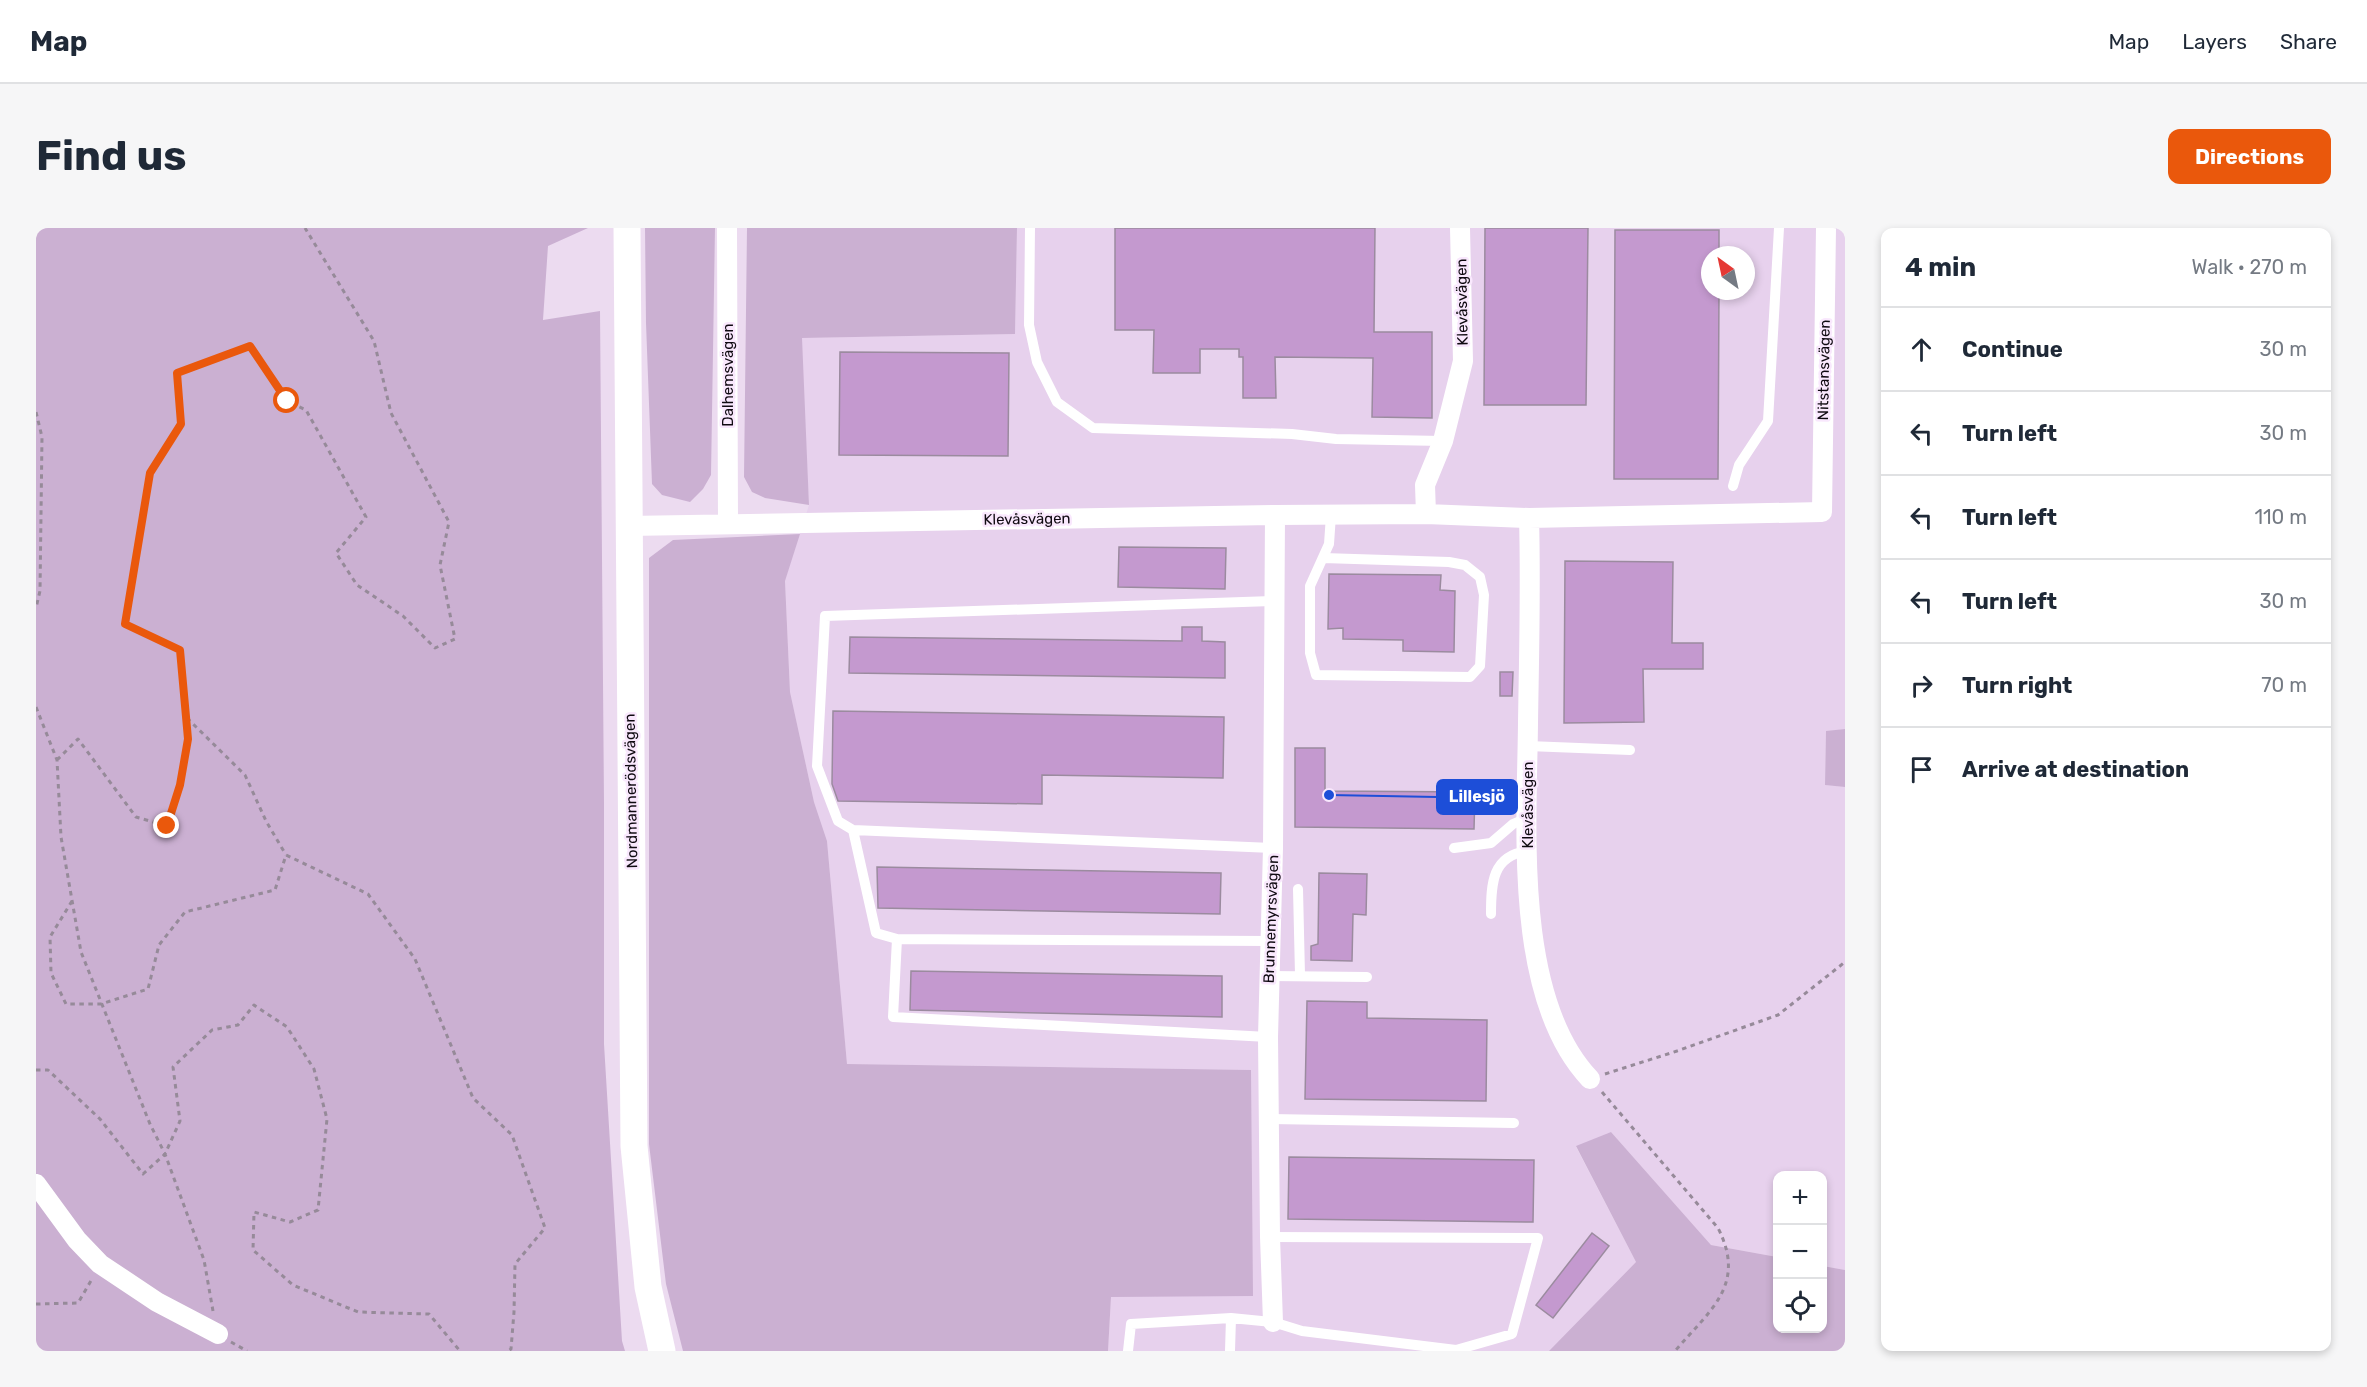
<!DOCTYPE html>
<html lang="en">
<head>
<meta charset="utf-8">
<style>
	body { margin:0; font-family:Rubik,sans-serif; background:#f6f6f7; color:#1f2937 }
	.controls { position:absolute; right:18px; bottom:18px; display:grid; overflow:hidden; border-radius:12px; box-shadow:0 3px 9px #0003 }
	.controls button { width:54px; height:54px; display:grid; place-items:center; padding:0; border:0; border-bottom:2px solid #e0e1e3; background:#fff; color:#1f2937; font:30px sans-serif }
	.compass { position:absolute; left:1665px; top:18px; width:54px; height:54px; border-radius:50%; background:#fff; box-shadow:0 3px 9px #0003; rotate:327deg }
	.stop { position:absolute; width:18px; height:18px; margin:-14px; border:4px solid #ea580c; border-radius:50%; background:#fff }
	.stop.end { background:#ea580c; border-color:#fff; box-shadow:0 2px 6px #0008 }
	.list { margin:0; padding:0; list-style:none }
	h2 { display:flex; justify-content:space-between; align-items:center; height:78px; margin:0; padding:0 24px; font-size:26px }
	h2 small { font-size:20px; font-weight:400; color:#747a83 }
	.list li { display:grid; grid-template-columns:39px 1fr auto; gap:18px; align-items:center; box-sizing:border-box; height:84px; padding:0 24px; border-top:2px solid #e0e1e3 }
	.list b { display:block; font-size:22px; white-space:nowrap }
	.list em { font-size:20px; font-style:normal; color:#747a83 }
	.icon { flex:none; width:33px; height:33px; fill:none; stroke:currentColor; stroke-width:2; stroke-linecap:round; stroke-linejoin:round }
	.map { position:relative; flex:none; width:1809px; height:1123px; overflow:hidden; border-radius:12px }
	header { display:flex; align-items:center; gap:36px; box-sizing:border-box; height:84px; padding:0 30px; background:#fff; border-bottom:2px solid #e0e1e3 }
	header strong { font-size:28px }
	nav { display:flex; gap:33px; margin-inline-start:auto; font-size:21px }
	.intro { display:flex; align-items:center; justify-content:space-between; box-sizing:border-box; height:144px; padding:0 36px }
	h1 { margin:0; font-size:42px }
	.button { padding:15px 27px; border-radius:12px; background:#ea580c; color:#fff; font-size:21px; font-weight:700 }
	main { display:flex; gap:36px; padding:0 36px }
	aside { flex:1; background:#fff; border-radius:12px; box-shadow:0 3px 9px #0003 }
	.map>svg:first-child { display:block }
	.built { fill:#e7d1ed; fill-rule:evenodd }
	.green { fill:#cbb0d2 }
	.building { fill:#c499cf; stroke:#9b8b9f; stroke-width:1.5 }
	.lines { fill:none; stroke-linecap:round; stroke-linejoin:round }
	.path { stroke:#968a99; stroke-width:3; stroke-dasharray:4.5 4.5; stroke-linecap:butt }
	.lane { stroke:#fff; stroke-width:10 }
	.street { stroke:#fff; stroke-width:20 }
	.secondary { stroke:#fff; stroke-width:27 }
	.route { stroke:#ea580c; stroke-width:8 }
	.labels { text-anchor:middle; stroke-width:5; stroke-linejoin:round; paint-order:stroke }
	.street-label { font-size:15px; fill:#0f0a11; stroke:#f9e8fd }
	.leader { fill:none; stroke:#1d4ed8; stroke-width:2 }
	.callout-dot { fill:#1d4ed8; stroke:#f9e8fd; stroke-width:2 }
	.callout { fill:#1d4ed8; stroke:#1d4ed8; stroke-width:2 }
	.callout-label { font-size:16px; text-anchor:middle; font-weight:bold; fill:#fff }
</style>
</head>
<body>
<header>
<strong>Map</strong>
<nav><a>Map</a><a>Layers</a><a>Share</a></nav>
</header>
<div class="intro"><h1>Find us</h1><a class="button">Directions</a></div>
<main>
<div class="map">
<svg width="1809" height="1123" viewBox="0 0 1809 1123">
	<rect width="100%" height="100%" fill="#ecdbf0"/>
	<path class="built" d="M981 0H1809V501L1790 504 1789 557 1809 559V1042L1787 1038 1786 948H1742L1741 1029 1675 1017 1575 904 1540 919 1600 1034 1513 1123H1072L1075 1069 1215 842 811 836 791 613 778 574 754 464 749 352 773 277 765 110 979 106ZM1674 27H1710V63H1674Z"/>
	<path class="green" d="M0 0H552L512 18 507 92 564 83 568 576V816L586 1113 589 1123H0Z
		M609 0H679L675 247 667 261 654 274 626 267 616 256 610 95Z
		M711 0H981L979 106 766 110 773 277 729 270 716 264 708 249Z
		M764 306 749 353 754 464 778 574 791 613 811 836 1215 842 1217 1068 1075 1069 1072 1123H647L630 1056 613 916V330L637 312Z
		M1809 501V559L1789 557 1790 503Z
		M1575 904 1675 1017 1741 1029 1742 1100H1786L1787 1038 1809 1042V1123H1513L1600 1034 1540 918Z"/>
	<path class="building" d="M1079 0H1339L1338 104H1396V190L1336 189 1337 130 1239 129 1240 170H1207V129H1203V121H1164V145H1117L1118 102H1079Z
		M1449 0H1552L1550 177H1448Z
		M1579 2H1683V27H1674V63H1683L1682 251H1578Z
		M804 124 973 125 972 228 803 227Z
		M1083 319 1190 320 1189 361 1082 359Z
		M1529 333 1637 334 1636 415H1667V441H1607L1608 494 1528 495Z
		M1293 346 1405 347 1404 362 1419 363 1418 424 1367 423V412L1307 411V400L1292 401Z
		M1146 399H1166V413L1189 414V450L813 445 814 409 1146 413Z
		M1464 444H1477L1476 468H1464Z
		M797 483 1188 489 1187 550 1006 547V576L802 573 796 556Z
		M1259 520H1289V563L1439 564 1438 601 1259 599Z
		M841 639 1185 645 1184 686 842 680Z
		M1283 645 1331 646 1330 687 1317 686 1316 733 1275 732V718L1282 716Z
		M875 743 1186 748V789L874 782Z
		M1271 773 1331 774V790L1451 792 1450 873 1269 871Z
		M1253 929 1498 932 1497 994 1252 991Z
		M1556 1005 1573 1018 1517 1090 1500 1077Z"/>
	<g class="lines">
		<path class="path" d="M0 184 6 209 4 363 0 380
			M0 479 21 532 25 609 45 724 114 896 129 926 168 1032 177 1083
			M151 490 209 547 230 593 250 627
			M21 532 42 511 100 589 131 598 143 557 152 511 144 422 89 396 114 245 145 196 141 145 214 118 251 173 270 182 330 289 300 325 321 357 367 388 399 420 419 411 404 337 413 294 355 185 338 113 269 0
			M36 673 14 709 15 745 30 776H65L112 761 123 717 149 684 239 662 250 627 332 666 379 731 437 870 476 907 509 1000 479 1036 478 1084 475 1121 472 1123
			M0 842H12L64 891 107 946 129 926 144 893 137 839 176 802 202 797 218 777 251 799 278 841 291 891 282 982 254 994 218 984 217 1022 257 1057 322 1084 393 1086 424 1123
			M1569 846 1641 823 1742 787 1809 734
			M1566 864 1682 1000C1711 1057 1674 1082 1639 1123
			M0 1076 42 1075 56 1051
			M195 1114 211 1123"/>
		<path class="lane" d="M994 0 993 97 1001 134 1021 174 1057 200 1256 206 1300 211 1407 213
			M1697 258 1703 237 1732 193 1743 0
			M1287 330 1413 334 1429 337 1444 349 1448 367 1444 438 1434 449 1280 447 1274 425V358L1293 316 1295 287
			M1492 518 1594 522
			M817 602 802 593 781 538 789 388 1239 373
			M1418 620 1455 615 1477 596 1491 590
			M1262 661 1264 747
			M1455 686C1455 656 1456 627 1492 623
			M861 711 840 705 817 602 1237 620
			M1233 748 1331 749
			M1232 809 857 789 861 711 1234 713
			M1233 891 1478 895
			M1092 1123 1095 1096 1195 1090 1237 1094 1266 1103 1420 1122 1476 1106 1502 1010 1234 1009
			M1194 1123 1195 1090"/>
		<path class="street" d="M691 0 692 295
			M1390 286 1389 257 1407 213 1427 133 1424 0
			M1493 290C1495 358 1493 427 1492 495 1491 599 1477 770 1554 851
			M592 298 1239 287 1390 286 1493 290 1786 284 1790 0
			M0 956 41 1012 64 1036 121 1074 182 1106
			M1237 1094 1234 1009 1232 809 1237 620 1239 287"/>
		<path class="secondary" d="M591 0 598 918 612 1059 626 1123"/>
	</g>
	<g class="lines">
		<path class="route" d="M131 598 144 557 152 511 144 422 89 396 114 245 145 196 141 145 214 118 251 173"/>
	</g>
	<g class="labels">
		<g class="street-label">
			<text transform="translate(1426 74) rotate(-91)" y="5">Klevåsvägen</text>
			<text transform="translate(1788 142) rotate(-89)" y="5">Nitstansvägen</text>
			<text transform="translate(692 147) rotate(-90)" y="5">Dalhemsvägen</text>
			<text transform="translate(991 291) rotate(-1)" y="5">Klevåsvägen</text>
			<text transform="translate(595 563) rotate(-91)" y="5">Nordmannerödsvägen</text>
			<text transform="translate(1492 577) rotate(-90)" y="5">Klevåsvägen</text>
			<text transform="translate(1235 691) rotate(-88)" y="5">Brunnemyrsvägen</text>
		</g>
	</g>
	<path class="leader" d="M1293 567L1401 569"/>
	<circle class="callout-dot" cx="1293" cy="567" r="6"/>
	<rect class="callout" x="1401" y="552" width="80" height="34" rx="6"/>
	<g class="callout-label">
		<text x="1441" y="574">Lillesjö</text>
	</g>
</svg>
<div class="controls">
<button>+</button>
<button>−</button>
<button><svg class="icon" aria-label="locate" viewBox="0 0 24 24"><circle cx="12" cy="12" r="6"/><path d="M12 2v4M12 18v4M2 12h4M18 12h4"/></svg></button>
</div>
<svg class="compass" viewBox="-18 -18 36 36"><path d="M0-13l5 13h-10z" fill="#e53935"/><path d="M0 13l5-13h-10z" fill="#747a83"/></svg>
<div class="stop" style="left:251px;top:173px"></div>
<div class="stop end" style="left:131px;top:598px"></div>
</div>
<aside>
<h2>4 min<small>Walk · 270 m</small></h2>
<ul class="list">
<li><svg class="icon" aria-label="ahead" viewBox="0 0 24 24"><path d="M12 20V5M6 11l6-6 6 6"/></svg><div><b>Continue</b></div><em>30 m</em></li>
<li><svg class="icon" aria-label="left" viewBox="0 0 24 24"><path d="M17 20v-9H6M10 6l-5 5 5 5"/></svg><div><b>Turn left</b></div><em>30 m</em></li>
<li><svg class="icon" aria-label="left" viewBox="0 0 24 24"><path d="M17 20v-9H6M10 6l-5 5 5 5"/></svg><div><b>Turn left</b></div><em>110 m</em></li>
<li><svg class="icon" aria-label="left" viewBox="0 0 24 24"><path d="M17 20v-9H6M10 6l-5 5 5 5"/></svg><div><b>Turn left</b></div><em>30 m</em></li>
<li><svg class="icon" aria-label="right" viewBox="0 0 24 24"><path d="M7 20v-9h11M14 6l5 5-5 5"/></svg><div><b>Turn right</b></div><em>70 m</em></li>
<li><svg class="icon" aria-label="arrive" viewBox="0 0 24 24"><path d="M6 21V4h12l-3 4 3 4H6"/></svg><div><b>Arrive at destination</b></div></li>
</ul>
</aside>
</main>
</body>
</html>
